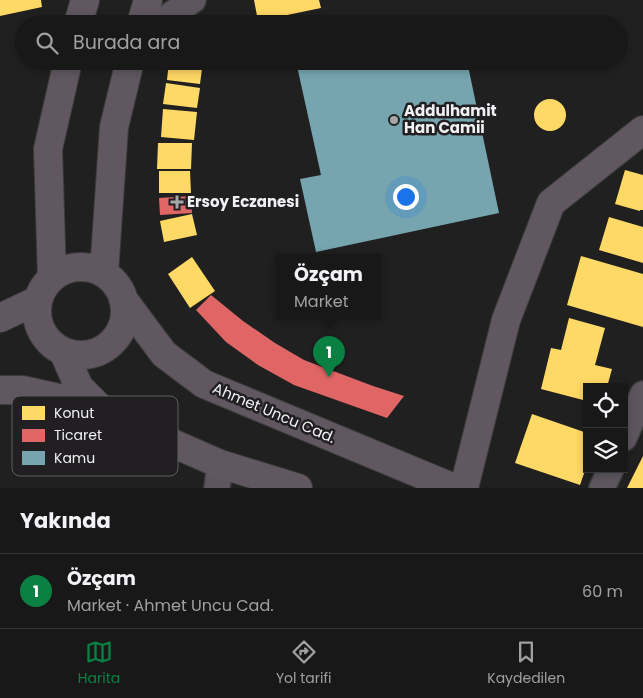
<!DOCTYPE html>
<html lang="tr">
<head>
<meta charset="utf-8">
<style>
	body { margin:0; font-family:Poppins,sans-serif; background:#252525; color:#f1f3f6 }
	.controls { position:absolute; right:15px; bottom:15px; display:grid; overflow:hidden; border-radius:0px; box-shadow:0 2px 8px #0003 }
	.controls button { width:45px; height:45px; display:grid; place-items:center; padding:0; border:0; border-bottom:1px solid #363737; background:#181818; color:#f1f3f6; font:25px sans-serif }
	.you { position:absolute; left:405px; top:196px; width:18px; height:18px; margin:-12px; border:4px solid #fff; border-radius:50%; background:#1a73e8; box-shadow:0 0 0 8px #1a73e833 }
	.badge { display:grid; place-items:center; width:32px; height:32px; border-radius:50%; background:#0b8043; color:#fff; font-size:16px; font-weight:700 }
	.pin { position:absolute; translate:-50% -41px; filter:drop-shadow(0 1px 2px #0008) }
	.pin::after { content:''; position:absolute; top:26px; width:18px; height:15px; background:inherit; clip-path:polygon(0 0,100% 0,50% 100%) }
	.popup { position:absolute; left:276px; top:254px; width:105px; height:65px; box-sizing:border-box; display:grid; place-content:center; border-radius:0px; background:#181818; filter:drop-shadow(0 1px 4px #0005); font-size:16px; white-space:nowrap; color:#9fa0a2 }
	.popup b { font-size:19px; color:#f1f3f6 }
	.popup::after { content:''; position:absolute; left:50%; top:100%; margin-left:-10px; border:10px solid transparent; border-top-color:#181818 }
	.list { margin:0; padding:0; list-style:none }
	h2 { display:flex; justify-content:space-between; align-items:center; height:65px; margin:0; padding:0 20px; font-size:21px }
	h2 small { font-size:16px; font-weight:400; color:#9fa0a2 }
	.list li { display:grid; grid-template-columns:32px 1fr auto; gap:15px; align-items:center; box-sizing:border-box; height:75px; padding:0 20px; border-top:1px solid #363737 }
	.list b { display:block; font-size:19px; white-space:nowrap }
	.list p { margin:0; font-size:16px; white-space:nowrap; color:#9fa0a2 }
	.list em { font-size:16px; font-style:normal; color:#9fa0a2 }
	.icon { flex:none; width:28px; height:28px; fill:none; stroke:currentColor; stroke-width:2; stroke-linecap:round; stroke-linejoin:round }
	.map { position:relative; flex:none; width:643px; height:488px; overflow:hidden }
	.search { position:absolute; background:#181818; box-shadow:0 2px 8px #0003; left:15px; right:15px; top:15px; height:55px; display:flex; align-items:center; gap:12px; box-sizing:border-box; padding:0 18px; border-radius:28px; color:#9fa0a2; font-size:19px }
	.sheet { height:140px; background:#181818 }
	nav { display:flex; justify-content:space-around; align-items:center; box-sizing:border-box; height:70px; border-top:1px solid #363737; background:#181818; font-size:14px; color:#9fa0a2 }
	nav a { display:grid; justify-items:center; gap:2px }
	nav .on { color:#0b8043 }
	.map>svg:first-child { display:block }
	.homes { fill:#ffd966 }
	.shops { fill:#e06666 }
	.public { fill:#76a5af }
	.lines { fill:none; stroke-linecap:round; stroke-linejoin:round }
	.street-casing { stroke:#3d3d3d; stroke-width:28 }
	.secondary-casing { stroke:#3d3d3d; stroke-width:30 }
	.street { stroke:#5d565e; stroke-width:25 }
	.secondary { stroke:#605761; stroke-width:28 }
	.poi-dot { fill:#a8a7a8; stroke:#211f21; stroke-width:2 }
	.labels { text-anchor:middle; stroke-width:5; stroke-linejoin:round; paint-order:stroke }
	.poi-label { font-size:15px; font-weight:bold; fill:#f1f0f2; stroke:#211f21; text-anchor:start }
	.street-label { font-size:15px; fill:#f1f0f2; stroke:#211f21 }
	.key { fill:#211f21; stroke:#5f5e60; stroke-width:1 }
	.key-label { font-size:14px; fill:#f1f0f2 }
</style>
</head>
<body>
<div class="map">
<svg width="643" height="488" viewBox="0 0 643 488">
	<rect width="100%" height="100%" fill="#202020"/>
	<path class="homes" d="M0 0H41L42 7 0 16Z
		M254 0H319L321 8 258 21Z
		M169 61H203L200 84 167 80Z
		M166 83 200 88 197 108 163 104Z
		M534 115a16 16 0 1 1 32 0a16 16 0 1 1-32 0Z
		M163 109 197 112 194 140 161 137Z
		M158 143H192L191 169H157Z
		M625 170 643 175V210H640V211L615 204Z
		M159 171H190L191 193H159Z
		M192 214 197 235 164 242 160 221Z
		M609 217 643 227V263L599 250Z
		M581 256 643 274V327L567 305Z
		M192 257 215 291 190 308 168 274Z
		M569 318 605 328 595 365 612 369 607 387H587V401L541 389 551 348 561 350Z
		M532 414 587 433V465L580 485 515 463Z
		M643 456V488H627Z"/>
	<path class="shops" d="M191 196 192 213 160 215 159 198Z
		M211 295 243 321 275 343 304 360 373 386 404 396 387 418 294 385 258 365 226 342 196 310Z"/>
	<path class="public" d="M457 18 458 24H433V23Z
		M309 61H467L499 213 316 252 300 179 321 175 297 66 310 63Z"/>
	<g class="lines">
		<defs>
			<path id="street" d="M157 24 193 0
				M624 438 643 394
				M217 488 220 464
				M602 488 611 469"/>
			<path id="secondary" d="M78 24 85 0
				M141 24 148 0
				M37 311a44 44 0 1 1 88 0a44 44 0 1 1-88 0Z
				M104 273 114 127 130 61
				M52 277 48 149 68 61
				M123 299 164 354 204 384 454 488
				M0 318 38 300
				M63 351 79 387 99 407 131 425 220 464 298 488
				M0 390H22L99 407
				M464 488 506 320 551 203 643 130"/>
		</defs>
		<use href="#street" class="street-casing"/>
		<use href="#secondary" class="secondary-casing"/>
		<use href="#street" class="street"/>
		<use href="#secondary" class="secondary"/>
	</g>
	<g class="poi-dot">
		<circle cx="394" cy="120" r="5"/>
		<path d="M174.5 194.5h5v5h5v5h-5v5h-5v-5h-5v-5h5z"/>
	</g>
	<g class="labels">
		<g class="poi-label">
			<text x="404" y="116">Addulhamit<tspan x="404" dy="17">Han Camii</tspan></text>
			<text x="187" y="207">Ersoy Eczanesi</text>
		</g>
		<g class="street-label">
			<text transform="translate(274 413) rotate(23)" y="5">Ahmet Uncu Cad.</text>
		</g>
	</g>
	<rect x="12" y="396" width="166" height="80" rx="8" class="key"/>
	<rect x="22" y="406" width="23" height="14" fill="#ffd966"/>
	<rect x="22" y="429" width="23" height="13" fill="#e06666"/>
	<rect x="22" y="451" width="23" height="14" fill="#76a5af"/>
	<g class="key-label">
		<text x="54" y="418">Konut</text>
		<text x="54" y="440">Ticaret</text>
		<text x="54" y="463">Kamu</text>
	</g>
</svg>
<div class="controls">
<button><svg class="icon" aria-label="locate" viewBox="0 0 24 24"><circle cx="12" cy="12" r="6"/><path d="M12 2v4M12 18v4M2 12h4M18 12h4"/></svg></button>
<button><svg class="icon" aria-label="layers" viewBox="0 0 24 24"><path d="M12 4l9 5-9 5-9-5zM3 14l9 5 9-5"/></svg></button>
</div>
<div class="you"></div>
<div class="pin badge" style="left:329px;top:377px">1</div>
<div class="popup"><b>Özçam</b>Market</div>
<div class="search"><svg class="icon" aria-label="search" viewBox="0 0 24 24"><circle cx="10" cy="10" r="6"/><path d="M15 15l6 6"/></svg>Burada ara</div>
</div>
<section class="sheet">
<h2>Yakında<small></small></h2>
<ul class="list">
<li><span class="badge">1</span><div><b>Özçam</b><p>Market · Ahmet Uncu Cad.</p></div><em>60 m</em></li>
</ul>
</section>
<nav>
<a class="on"><svg class="icon" aria-label="map" viewBox="0 0 24 24"><path d="M3 6l6-2 6 2 6-2v14l-6 2-6-2-6 2zM9 4v14M15 6v14"/></svg>Harita</a>
<a><svg class="icon" aria-label="directions" viewBox="0 0 24 24"><path d="M12 3l9 9-9 9-9-9zM9 14v-3h6M13 9l2 2-2 2"/></svg>Yol tarifi</a>
<a><svg class="icon" aria-label="saved" viewBox="0 0 24 24"><path d="M7 4h10v16l-5-4-5 4z"/></svg>Kaydedilen</a>
</nav>
</body>
</html>
